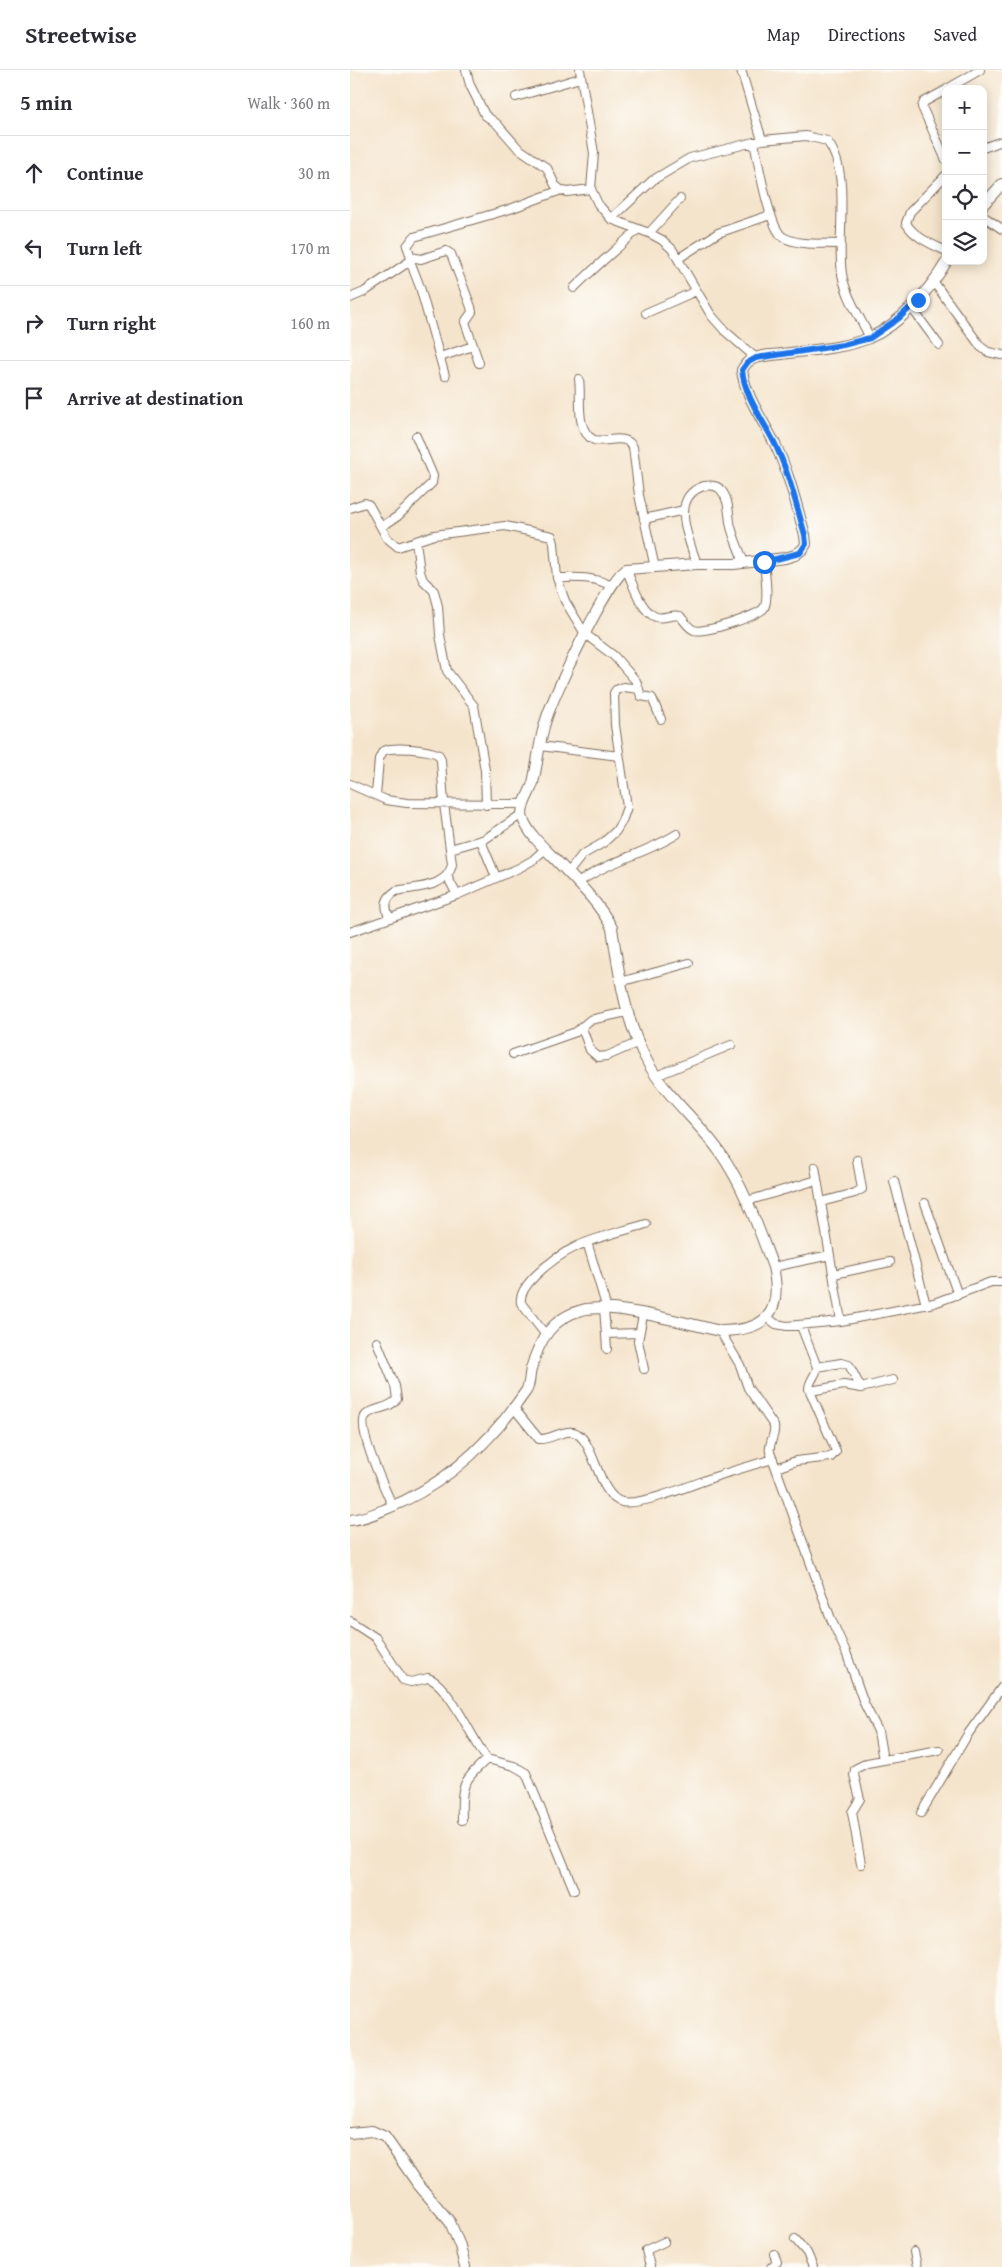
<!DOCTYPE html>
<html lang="en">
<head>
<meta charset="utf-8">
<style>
	body { margin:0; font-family:"Gentium Book Plus",serif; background:#f2f2f3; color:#2b2b33 }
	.controls { position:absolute; right:15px; top:15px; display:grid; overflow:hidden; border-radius:10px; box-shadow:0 2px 12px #0003 }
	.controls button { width:45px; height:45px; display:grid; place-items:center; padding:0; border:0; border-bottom:1px solid #e1e1e2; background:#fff; color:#2b2b33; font:25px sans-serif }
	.stop { position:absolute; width:15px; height:15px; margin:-11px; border:4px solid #1a73e8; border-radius:50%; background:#fff }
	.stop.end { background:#1a73e8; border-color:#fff; box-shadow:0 1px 5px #0008 }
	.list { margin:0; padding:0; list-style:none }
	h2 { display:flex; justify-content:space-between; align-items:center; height:65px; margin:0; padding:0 20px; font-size:21px }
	h2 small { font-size:16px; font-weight:400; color:#7c7c81 }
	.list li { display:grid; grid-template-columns:32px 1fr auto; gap:15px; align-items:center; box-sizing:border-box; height:75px; padding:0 20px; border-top:1px solid #e1e1e2 }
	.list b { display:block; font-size:19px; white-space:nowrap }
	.list em { font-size:16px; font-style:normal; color:#7c7c81 }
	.icon { flex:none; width:28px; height:28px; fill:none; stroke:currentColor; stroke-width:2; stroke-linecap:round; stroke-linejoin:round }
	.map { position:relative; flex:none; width:652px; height:2197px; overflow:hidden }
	header { display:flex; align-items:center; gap:30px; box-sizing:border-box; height:70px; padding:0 25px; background:#fff; border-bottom:1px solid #e1e1e2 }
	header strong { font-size:24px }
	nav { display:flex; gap:28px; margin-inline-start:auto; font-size:18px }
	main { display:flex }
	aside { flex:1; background:#fff }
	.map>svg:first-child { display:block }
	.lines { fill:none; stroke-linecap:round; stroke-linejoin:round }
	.minor-casing { stroke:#7c6b5b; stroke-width:10 }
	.tertiary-casing { stroke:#7c6b5b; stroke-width:12 }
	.minor { stroke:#fff; stroke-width:8 }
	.tertiary { stroke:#fff; stroke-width:10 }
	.route { stroke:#1a73e8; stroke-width:6 }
</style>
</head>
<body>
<header>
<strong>Streetwise</strong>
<nav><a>Map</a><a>Directions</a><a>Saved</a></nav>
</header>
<main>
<aside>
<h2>5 min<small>Walk · 360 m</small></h2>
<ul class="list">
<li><svg class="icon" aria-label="ahead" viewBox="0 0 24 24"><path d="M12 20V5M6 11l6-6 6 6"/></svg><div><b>Continue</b></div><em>30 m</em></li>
<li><svg class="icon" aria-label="left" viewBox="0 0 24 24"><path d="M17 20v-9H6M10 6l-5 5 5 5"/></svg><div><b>Turn left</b></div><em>170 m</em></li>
<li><svg class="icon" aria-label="right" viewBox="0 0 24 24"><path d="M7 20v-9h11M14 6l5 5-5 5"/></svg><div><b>Turn right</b></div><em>160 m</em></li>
<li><svg class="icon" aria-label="arrive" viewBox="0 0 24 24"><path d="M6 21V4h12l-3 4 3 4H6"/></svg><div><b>Arrive at destination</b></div></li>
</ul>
</aside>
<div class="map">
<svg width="652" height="2197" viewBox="0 0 652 2197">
	<rect width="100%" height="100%" fill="#fdfcf7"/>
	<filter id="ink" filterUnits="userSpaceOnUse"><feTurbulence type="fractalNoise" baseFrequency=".02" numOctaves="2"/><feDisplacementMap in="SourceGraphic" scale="10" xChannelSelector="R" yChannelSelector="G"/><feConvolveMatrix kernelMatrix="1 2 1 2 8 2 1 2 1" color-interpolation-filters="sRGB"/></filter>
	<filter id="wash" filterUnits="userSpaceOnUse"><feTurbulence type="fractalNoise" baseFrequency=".0096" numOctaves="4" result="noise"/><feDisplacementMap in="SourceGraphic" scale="20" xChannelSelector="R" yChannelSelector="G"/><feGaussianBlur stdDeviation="1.12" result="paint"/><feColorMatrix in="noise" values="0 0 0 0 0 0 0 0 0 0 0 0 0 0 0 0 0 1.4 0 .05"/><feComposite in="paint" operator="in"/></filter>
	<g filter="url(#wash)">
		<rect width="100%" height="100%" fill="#f5e4cc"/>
	</g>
	<g filter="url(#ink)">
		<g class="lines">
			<defs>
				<path id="minor" d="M116 0 120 15 135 45 147 54 168 78 197 98 205 115 211 120 217 122 241 119
					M230 0 244 83 241 119 248 134 261 149 299 163 312 170 322 179 361 245 375 261 406 288
					M391 0 412 70
					M597 19 630 0
					M596 20 574 32 572 37 596 90
					M166 27 230 8
					M404 72C408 91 419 158 433 167 448 176 473 173 491 174
					M633 78 652 71
					M596 105 560 142 556 153C564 167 581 174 596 181
					M633 146 652 159
					M261 149 303 110 340 88 412 70 456 66 477 71C502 103 486 165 492 204 496 227 510 247 520 268
					M299 163 330 129
					M61 187 71 189 96 181 101 184 121 237 122 242 115 252 129 293
					M329 188 368 163 420 145
					M60 191 70 217 95 306
					M583 211 631 277 638 282 652 285
					M224 218C245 197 267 179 288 159
					M0 228 14 222 60 191 61 187 57 176 64 167 160 139 211 120
					M561 237 589 275
					M296 243 346 221
					M90 287 123 276
					M229 309C232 327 224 360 244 370 256 373 276 363 283 377L289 425 305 498
					M0 438 15 433 19 435 37 468 48 477 84 465 155 456 202 466 204 473 207 508 215 531 235 564 264 586 286 611 291 626 302 628 311 649
					M294 449 334 440
					M31 457 48 446 82 413 83 406 66 366
					M66 471 70 502 73 510 84 521 88 536 90 565 97 601 124 636 135 700 136 735
					M347 494C340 472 318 427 354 416 360 415 367 415 371 420 380 430 378 445 381 457 384 469 390 481 394 493
					M276 499C283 513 290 541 306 547 314 549 322 544 330 546 334 550 338 558 344 560 353 564 408 546 414 538 419 530 415 502 414 492
					M207 508C226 508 244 506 261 516
					M190 676 269 686
					M0 714 36 730 57 733 174 734
					M26 725 29 689 33 681C42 676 79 679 89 685L91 690 94 734 102 794C98 818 65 817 46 821 34 829 35 836 39 848
					M131 771 146 807
					M100 779 135 769 172 744
					M218 803 232 785 253 773 266 761 272 751 277 737 265 655 264 623 266 620 274 617 289 619
					M97 806 107 825
					M228 813C258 791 295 784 327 764
					M0 862 107 825 169 798 183 790 195 779
					M270 912 339 893
					M232 958 240 980 248 987 257 986 289 972
					M163 984 226 962 240 950 277 942
					M306 1006 381 975
					M465 1097 491 1251
					M544 1111 576 1235
					M397 1131 467 1110
					M471 1132 505 1123 512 1119 507 1090
					M575 1133 608 1225
					M237 1172 257 1239
					M423 1197 480 1185
					M484 1204 540 1192
					M254 1238 257 1279
					M293 1245 288 1271 294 1299
					M418 1248 426 1254 437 1256 491 1251 584 1233 641 1212H652
					M370 1261 390 1295 398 1318 424 1356C426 1366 418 1372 420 1382L481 1549 496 1582 514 1633 528 1661 533 1690
					M195 1264 171 1233C169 1223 178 1213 185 1206 220 1171 251 1168 296 1154
					M256 1264 289 1263
					M27 1272 45 1316 47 1329C40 1339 25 1337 16 1345 5 1357 36 1421 43 1437
					M467 1297 491 1293 499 1295 511 1318
					M460 1321 494 1315 511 1318 543 1310
					M163 1337 189 1369C200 1370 212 1360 223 1362 245 1367 247 1426 272 1432 292 1436 344 1414 364 1407 383 1401 403 1395 423 1389
					M426 1398 446 1391 481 1387 486 1381 459 1319C459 1310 467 1305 467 1297L451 1256
					M0 1551 26 1568 53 1610 61 1612 78 1608C99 1614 123 1671 137 1689L164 1696 176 1703 224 1820
					M571 1743 618 1664 652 1617
					M112 1750C111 1715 112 1712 137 1689
					M511 1794 502 1742 510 1729 504 1705 505 1699 517 1693 589 1680
					M445 2169 457 2183 463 2197
					M564 2182 567 2197
					M300 2197 296 2180 314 2172
					M421 2197 427 2192 424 2184"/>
				<path id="tertiary" d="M633 135 652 114
					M0 1450C13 1449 24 1444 36 1439 94 1416 141 1372 176 1321 180 1315 179 1307 181 1299 189 1270 202 1248 232 1240 260 1232 339 1254 370 1261 416 1261 433 1243 423 1197 408 1157 394 1116 369 1081 347 1050 316 1026 298 993 275 952 269 904 262 858 248 831 225 810 204 788 193 777 179 764 173 749 169 737 180 724 183 713 188 692 189 670 196 650 203 625 258 510 276 499L347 494H384L435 488 445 485 453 479 456 474 455 465C446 434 439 403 425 374 413 350 395 326 392 300 394 297 395 294 399 291 408 285 422 285 432 284 460 280 492 279 519 268 551 254 579 221 597 191
					M0 2063 22 2061 35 2067 67 2113 100 2152 110 2176 115 2197"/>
			</defs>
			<use href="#minor" class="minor-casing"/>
			<use href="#tertiary" class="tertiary-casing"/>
			<use href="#minor" class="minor"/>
			<use href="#tertiary" class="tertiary"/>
		</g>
	</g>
	<g class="lines" filter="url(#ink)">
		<path class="route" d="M414 492 450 483 456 474 455 465C446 434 439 403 425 374 413 350 395 327 392 300L397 293 406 288 493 275 520 268 549 248 568 230"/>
	</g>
</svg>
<div class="controls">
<button>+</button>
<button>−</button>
<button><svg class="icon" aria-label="locate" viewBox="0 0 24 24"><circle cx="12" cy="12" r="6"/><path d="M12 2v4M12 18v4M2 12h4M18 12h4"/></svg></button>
<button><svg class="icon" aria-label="layers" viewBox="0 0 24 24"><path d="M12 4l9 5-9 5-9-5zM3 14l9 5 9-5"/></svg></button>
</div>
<div class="stop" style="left:414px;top:492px"></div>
<div class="stop end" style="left:568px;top:230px"></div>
</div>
</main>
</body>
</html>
